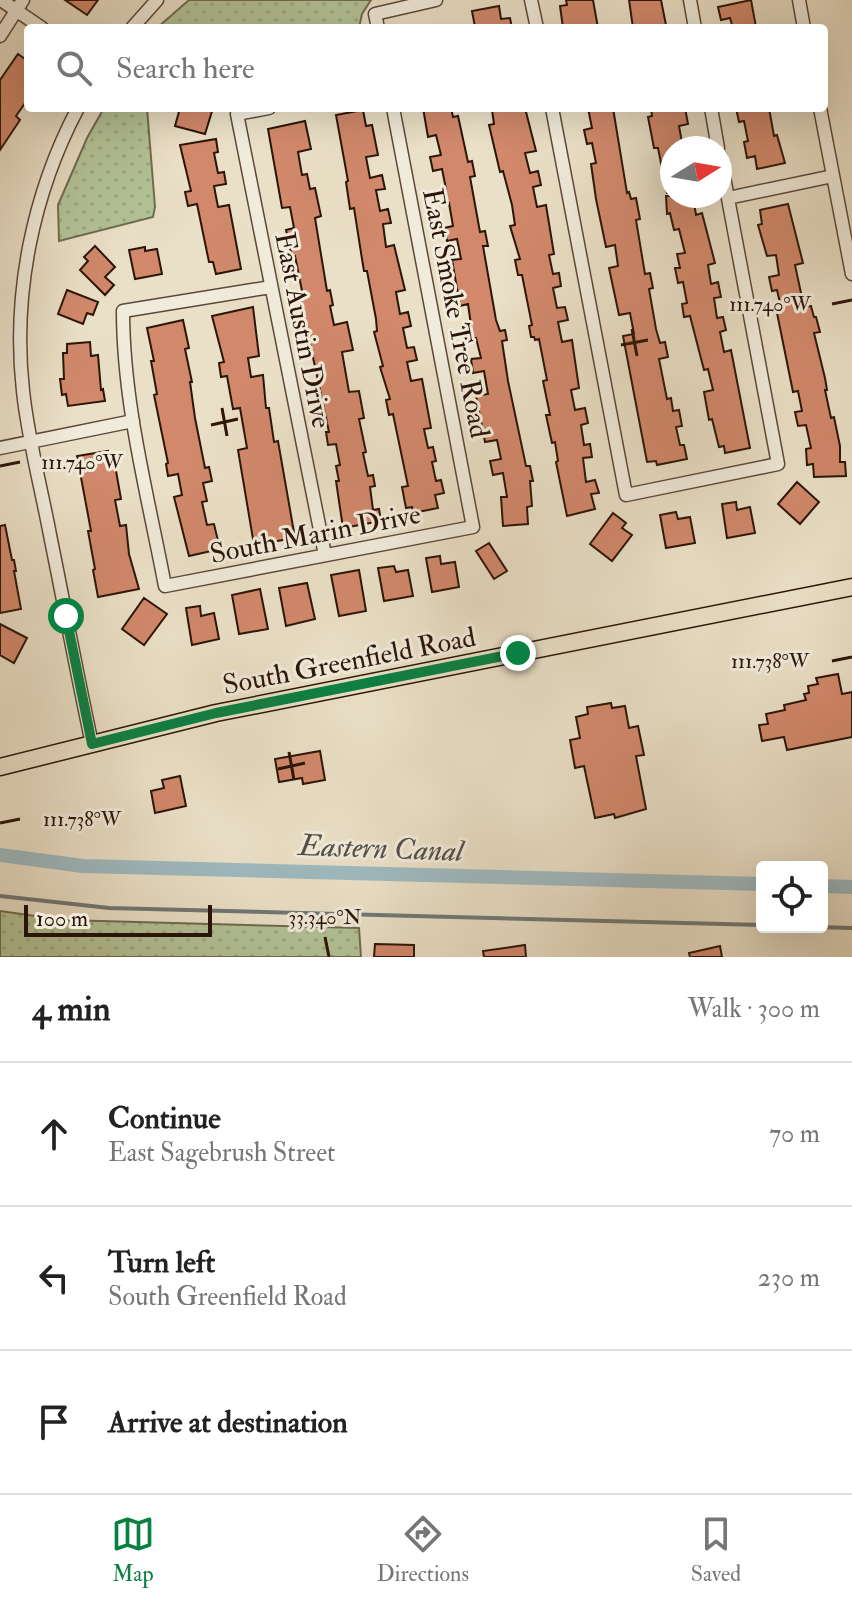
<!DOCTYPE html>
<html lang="en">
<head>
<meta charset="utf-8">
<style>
	body { margin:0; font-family:"IM FELL Double Pica",serif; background:#f6f6f6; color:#222 }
	.controls { position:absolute; right:24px; bottom:24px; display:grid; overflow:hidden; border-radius:8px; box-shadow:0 8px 32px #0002 }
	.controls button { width:72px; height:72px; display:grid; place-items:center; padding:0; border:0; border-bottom:2px solid #e0e0e0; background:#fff; color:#222; font:40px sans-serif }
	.compass { position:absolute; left:660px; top:136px; width:72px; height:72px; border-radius:50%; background:#fff; box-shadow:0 8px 32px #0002; rotate:79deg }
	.scale { position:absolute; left:24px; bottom:20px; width:188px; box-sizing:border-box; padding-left:8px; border:4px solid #2b1508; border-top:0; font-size:22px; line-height:28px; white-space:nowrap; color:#2b1508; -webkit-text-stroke:6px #f1ebdb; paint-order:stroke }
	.stop { position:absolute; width:24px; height:24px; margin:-18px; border:6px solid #0b8043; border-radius:50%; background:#fff }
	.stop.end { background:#0b8043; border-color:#fff; box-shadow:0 2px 8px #0008 }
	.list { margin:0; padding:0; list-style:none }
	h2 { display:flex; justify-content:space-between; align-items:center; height:104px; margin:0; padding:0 32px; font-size:34px }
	h2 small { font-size:26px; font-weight:400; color:#767676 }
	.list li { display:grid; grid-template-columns:52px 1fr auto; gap:24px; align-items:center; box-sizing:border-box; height:144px; padding:0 32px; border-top:2px solid #e0e0e0 }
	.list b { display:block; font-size:30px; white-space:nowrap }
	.list p { margin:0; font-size:26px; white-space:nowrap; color:#767676 }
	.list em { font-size:26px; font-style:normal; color:#767676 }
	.icon { flex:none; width:44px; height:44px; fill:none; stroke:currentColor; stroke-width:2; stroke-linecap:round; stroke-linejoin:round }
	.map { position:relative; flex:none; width:852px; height:957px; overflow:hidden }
	.search { position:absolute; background:#fff; box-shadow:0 8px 32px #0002; left:24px; right:24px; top:24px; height:88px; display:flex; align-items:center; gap:20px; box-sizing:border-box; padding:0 28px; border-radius:8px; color:#767676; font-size:30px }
	.sheet { height:536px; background:#fff }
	nav { display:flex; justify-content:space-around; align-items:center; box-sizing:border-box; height:112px; border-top:2px solid #e0e0e0; background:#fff; font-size:22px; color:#767676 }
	nav a { display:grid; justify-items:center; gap:4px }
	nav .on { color:#0b8043 }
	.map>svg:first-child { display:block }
	.grass { fill:url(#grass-dots); stroke:#6f6c50; stroke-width:2 }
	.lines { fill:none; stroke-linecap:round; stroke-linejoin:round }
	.stream { stroke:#707876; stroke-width:4 }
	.canal { stroke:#9ebac0; stroke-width:14 }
	.building { fill:#d1886b; stroke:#2b1508; stroke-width:2 }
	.minor-casing { stroke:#5b4838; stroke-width:15 }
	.major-casing { stroke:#2b1508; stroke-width:19 }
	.minor { stroke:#f1ebdb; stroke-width:12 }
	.major { stroke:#eae0c7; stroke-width:16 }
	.route { stroke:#0b8043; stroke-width:10 }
	.ticks { fill:none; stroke:#2b1508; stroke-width:3 }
	.labels { text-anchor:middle; stroke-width:6; stroke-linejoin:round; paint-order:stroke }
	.street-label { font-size:28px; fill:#2b1508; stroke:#f1ebdb }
	.water-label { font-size:30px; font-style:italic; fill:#534f48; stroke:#f1ebdb }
	.ticks-label { font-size:20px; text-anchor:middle; fill:#2b1508; stroke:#f1ebdb; stroke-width:6; stroke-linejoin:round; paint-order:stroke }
</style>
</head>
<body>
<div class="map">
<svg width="852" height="957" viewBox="0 0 852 957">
	<defs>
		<pattern id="grass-dots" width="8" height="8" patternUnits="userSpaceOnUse" patternTransform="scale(2)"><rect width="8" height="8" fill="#b3c398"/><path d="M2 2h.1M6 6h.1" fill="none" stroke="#9aa782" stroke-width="1.8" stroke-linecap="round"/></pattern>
	</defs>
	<rect width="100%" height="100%" fill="#eae0c7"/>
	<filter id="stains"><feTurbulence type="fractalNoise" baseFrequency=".0025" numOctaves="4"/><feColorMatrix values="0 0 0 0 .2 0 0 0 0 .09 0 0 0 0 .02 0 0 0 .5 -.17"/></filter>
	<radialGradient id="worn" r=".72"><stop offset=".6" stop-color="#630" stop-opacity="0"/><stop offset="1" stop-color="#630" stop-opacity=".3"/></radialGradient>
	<path class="grass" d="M189 0H371L362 14 359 28H157Z
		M104 108H147L155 207 153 217 59 241 58 205 87 138Z
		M0 911 64 920 359 928 361 957H0Z"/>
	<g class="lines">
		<path class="stream" d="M0 896 109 908 762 925
			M818 927 852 928"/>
		<path class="canal" d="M0 855 83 866 762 884
			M822 886 852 887"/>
	</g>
	<path class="building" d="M65 0H98L87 15Z
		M566 0H593L598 28H563L560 6 567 5Z
		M629 0H661L666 25 662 28H633Z
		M751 0 756 27 733 28 730 18 721 20 718 7Z
		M499 6 501 19 510 18 512 28 475 27 472 11Z
		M18 54 28 61V99L16 116 20 120 0 150V80Z
		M180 108H213L205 134 175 126Z
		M423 108H451L453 117 458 116 468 162 472 161 475 176 470 177 480 232 485 231 488 246H483L496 320 500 331 505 330 507 340 502 341 508 381 526 466H530L533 481H530L532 506 527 507 528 524 503 526 501 497H507L503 473 493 475 490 461 501 459 497 440 485 442 476 396 488 394 484 371 473 373 471 359 481 358 476 338 466 340 463 327 471 325 468 304 460 306 452 260 461 259 457 239 447 241 444 228 453 226 449 203 440 205 438 191 446 189 442 169 433 171 430 157 441 155 436 135 428 137Z
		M502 108H525L536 151 525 153 530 173 538 171 541 185 533 187 537 207 546 205 554 254 549 255 553 274 559 273 561 286 553 288 557 308 565 307 568 320 558 322 562 342 572 340 579 388 571 390 575 410 585 408 588 423 581 425 584 445 590 444 592 457 583 458 586 482 595 480 599 493 591 494 595 509 567 516 556 462 558 461 555 442 552 443 546 415H550L543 381 547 380 539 339 535 340 534 337H531L529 326 532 325 522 275H518L515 260 520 259 510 226 515 225 512 205 503 171 500 172 489 125 494 124 492 110Z
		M588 108H613L627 193 629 192 631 199 636 198 640 219 636 220 645 274 650 273 653 288 649 289 656 329 660 343 665 342 668 357 659 359 667 399 671 398 673 411 679 410 682 426 676 427 680 445H684L687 459 657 465 656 461 647 462 623 336 634 334 630 313 619 315 609 268 618 266 615 245 606 247 596 199 591 164 596 163 592 143 587 144 584 130 592 128Z
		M651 108H685L688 124 679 126 683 148H672V193H667L658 148H654L648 117 652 116Z
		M736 108H769L774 136 777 135 785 163 757 169 755 156 747 158 744 142 748 141 744 121 739 122Z
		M363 110 366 126 372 125 378 155 366 157 370 178 382 175 385 189 376 190 380 211 388 209 391 223 383 224 386 247 394 245 405 290 396 292 400 314 408 312 411 326 403 328 407 348 414 347 417 360 407 362 411 381 422 379 431 428 424 429 428 448 433 447 436 461 432 462 436 481 441 480 444 493 435 495 438 508 413 513 412 507 406 508 402 487 408 486 393 414 389 415 386 400 390 399 380 367 383 366 374 332 377 331 376 319 367 271H364L362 259 354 208 350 209 346 182 348 181 336 115Z
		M305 121 311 149 298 152 302 175 307 174 310 189 315 188 321 216 315 218 327 291 330 290 333 305 330 306 334 325 347 322 353 350 342 352 349 392 359 391 364 418 359 419 366 452 363 453 368 476 373 475 375 486 370 487 373 510 379 509 381 521 343 528 336 481H339L336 466 340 465 336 444 328 445 326 432H329L300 297 303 296 295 256 292 257 286 230 294 228 290 207 282 208 268 129Z
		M216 139 218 152 214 153 218 173 224 172 226 184 214 186 218 207 229 205 241 269 216 274 213 262H209L197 204 188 206 185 192 191 191 180 145Z
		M666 196H693L696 215 702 213 715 263 708 265 711 284 718 282 721 297 714 298 717 318 723 317 726 330 720 332 724 352 731 350 750 448 725 453 724 446 719 447 712 419 709 420 704 392 713 390 708 369 704 370 690 316 684 317 682 304 687 303 683 282 678 283 675 268H680L677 254 685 253 679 229 674 230 670 213 667 214Z
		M788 204 803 263 795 265 804 307 811 306 814 317H816L820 332 814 333 825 378 827 390H825L831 418 834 417 840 446V462H845L846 476 814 477 813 464 807 465 806 449 811 448 806 425 798 426 795 412 802 411 798 391 793 392 777 313 782 312 777 290 772 291 769 277 779 275 776 255 767 256 758 225 762 224 760 210Z
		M95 246 115 267 105 277 114 285 105 295 80 270 88 261 84 257Z
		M145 247V251L157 249 162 274 135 279 129 250Z
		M67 290 98 302 93 315 87 313 83 324 58 314Z
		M253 307 259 356 248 358 251 377 263 375 266 408H269L274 442 278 441 295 538 254 545 238 450 247 448 240 408 233 409 227 376 221 377 219 363 224 362 212 316Z
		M183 320 189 348 185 349 192 382H190L195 418 205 468 209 467 212 481 203 483 207 501 202 502 207 525 214 524 220 549 189 556 174 497 182 495 178 474 168 476 166 464 168 463 154 395 157 394 151 361H154L147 328Z
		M90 342 91 356 98 355 101 390 103 389 105 401 68 406 66 394 62 395 60 379H64L63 353H67V344Z
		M108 451 111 466 115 465 121 499 115 500 120 526 126 525 129 554 139 589 98 597 93 570 95 569 88 531H91L77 456Z
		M797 482 819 502 800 524 778 504Z
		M736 502 737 510 750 507 755 533 727 538 722 504Z
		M676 512 678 519 690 517 695 543 666 548 660 515Z
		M613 513 626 523 622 528 632 535 612 561 590 544Z
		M5 525 12 560H14L16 571H14L21 609 0 613V526Z
		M489 543 507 571 494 579 476 551Z
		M440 556 441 564 455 562 459 587 432 592 426 558Z
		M394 566 396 572 408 570 413 596 384 601 378 568Z
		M359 570 366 611 339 616 331 575Z
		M307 583 315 619 286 626 279 588Z
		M260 589 268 629 239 634 232 595Z
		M144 598 167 614 144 645 122 629Z
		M200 606 201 616 214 613 219 639 192 645 186 608Z
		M0 624 27 638 14 663 0 655Z
		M838 674 842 694 852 692V737L787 750 784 737 762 741 759 725 768 724 766 714 785 710 784 705 806 700 804 694 809 693 808 686 818 684 816 678Z
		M611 703 612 708 625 706 629 728 638 726 644 755 636 756 646 809 615 818 614 814 595 818 584 766 575 768 570 740 580 738 576 717 588 714 587 707Z
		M320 751 325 780 303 784 302 778 279 782 275 759Z
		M180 776 186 806 155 813 151 791 164 788 162 780Z
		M375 944 414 945V957H374Z
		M525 945 526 957H484L483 951Z
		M720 946 722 957H690L689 953Z"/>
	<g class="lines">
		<defs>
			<path id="minor" d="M1 0 42 28
				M531 0 537 28
				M690 0 695 28
				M799 0 804 28
				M132 28 157 0
				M378 28 375 14 436 0
				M0 36 23 0
				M78 108C33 193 12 294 23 391 28 439 41 487 50 535 64 604 77 674 92 744
				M269 108 237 114 325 555
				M552 108 626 495 778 464 720 156
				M711 108 718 148
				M820 108 852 274
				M728 198 833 176
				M271 287 123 311C123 403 148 496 165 586L473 527 393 108
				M0 448 133 421"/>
			<path id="major" d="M0 767 216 713 852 587"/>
		</defs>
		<use href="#minor" class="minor-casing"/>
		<use href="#major" class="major-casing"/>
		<use href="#minor" class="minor"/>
		<use href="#major" class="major"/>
	</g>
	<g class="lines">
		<path class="route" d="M66 616 92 744 216 713 518 653"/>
	</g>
	<path class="ticks" d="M832 304 852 300M632 329 637 356M621 345 648 340M222 408 227 436M211 425 238 419M0 466 20 462M832 661 852 657M289 752 294 780M278 769 305 763M0 823 20 819M325 937 329 957"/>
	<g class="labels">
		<g class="street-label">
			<text transform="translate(457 313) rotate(79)" y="10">East Smoke Tree Road</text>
			<text transform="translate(304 330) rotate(79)" y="10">East Austin Drive</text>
			<text transform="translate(315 533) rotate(-11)" y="10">South Marin Drive</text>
			<text transform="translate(349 660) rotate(-11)" y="10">South Greenfield Road</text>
		</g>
		<g class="water-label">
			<text transform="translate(381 848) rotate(2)" y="10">Eastern Canal</text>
		</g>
	</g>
	<g class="ticks-label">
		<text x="770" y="311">111.740°W</text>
		<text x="82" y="469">111.740°W</text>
		<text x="770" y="668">111.738°W</text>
		<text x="82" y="826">111.738°W</text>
		<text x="325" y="924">33.340°N</text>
	</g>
	<rect width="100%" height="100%" filter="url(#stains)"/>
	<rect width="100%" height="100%" fill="url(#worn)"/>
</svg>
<div class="controls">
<button><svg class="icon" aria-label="locate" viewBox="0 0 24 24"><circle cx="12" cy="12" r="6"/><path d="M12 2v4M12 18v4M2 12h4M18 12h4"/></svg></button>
</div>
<svg class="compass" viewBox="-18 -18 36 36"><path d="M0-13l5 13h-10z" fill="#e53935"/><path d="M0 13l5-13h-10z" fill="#767676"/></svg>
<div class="scale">100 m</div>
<div class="stop" style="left:66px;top:616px"></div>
<div class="stop end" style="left:518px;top:653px"></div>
<div class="search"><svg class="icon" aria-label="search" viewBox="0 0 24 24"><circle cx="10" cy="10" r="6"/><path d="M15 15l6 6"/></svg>Search here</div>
</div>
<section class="sheet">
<h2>4 min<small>Walk · 300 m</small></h2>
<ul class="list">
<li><svg class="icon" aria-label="ahead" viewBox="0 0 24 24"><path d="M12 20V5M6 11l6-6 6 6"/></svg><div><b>Continue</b><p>East Sagebrush Street</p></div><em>70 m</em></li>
<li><svg class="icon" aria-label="left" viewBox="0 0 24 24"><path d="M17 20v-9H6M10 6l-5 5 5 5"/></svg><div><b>Turn left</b><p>South Greenfield Road</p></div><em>230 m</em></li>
<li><svg class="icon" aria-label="arrive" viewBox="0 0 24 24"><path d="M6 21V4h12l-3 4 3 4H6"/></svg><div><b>Arrive at destination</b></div></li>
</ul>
</section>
<nav>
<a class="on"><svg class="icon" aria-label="map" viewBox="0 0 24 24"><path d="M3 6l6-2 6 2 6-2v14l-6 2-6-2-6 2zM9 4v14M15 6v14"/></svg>Map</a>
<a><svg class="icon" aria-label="directions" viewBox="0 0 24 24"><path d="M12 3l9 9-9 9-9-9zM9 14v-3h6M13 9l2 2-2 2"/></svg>Directions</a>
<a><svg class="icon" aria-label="saved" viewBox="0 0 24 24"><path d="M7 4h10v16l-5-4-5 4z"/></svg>Saved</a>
</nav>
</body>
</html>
